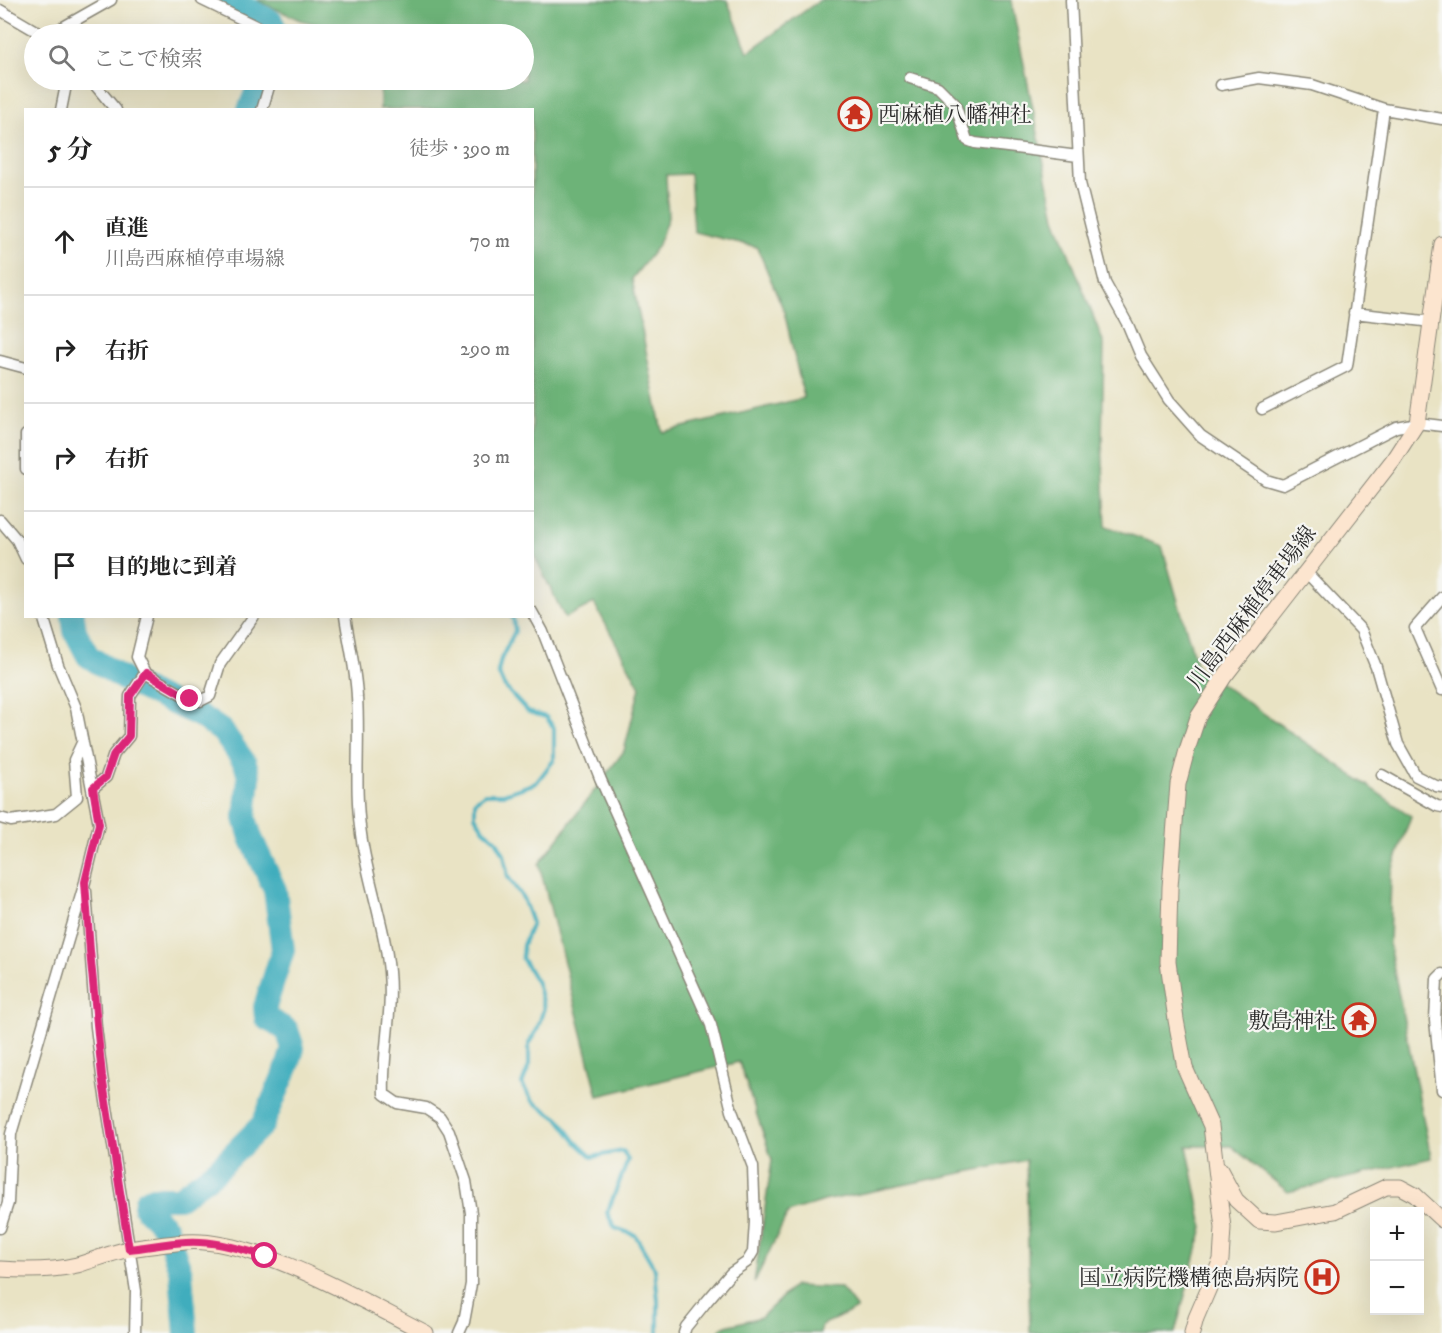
<!DOCTYPE html>
<html lang="ja">
<head>
<meta charset="utf-8">
<style>
	body { margin:0; font-family:"IM FELL DW Pica","Noto Serif JP",serif; background:#f6f6f6; color:#222 }
	.controls { position:absolute; right:18px; bottom:18px; display:grid; overflow:hidden; border-radius:0px; box-shadow:0 6px 24px #0002 }
	.controls button { width:54px; height:54px; display:grid; place-items:center; padding:0; border:0; border-bottom:2px solid #e0e0e0; background:#fff; color:#222; font:30px sans-serif }
	.stop { position:absolute; width:18px; height:18px; margin:-14px; border:4px solid #db2777; border-radius:50%; background:#fff }
	.stop.end { background:#db2777; border-color:#fff; box-shadow:0 2px 6px #0008 }
	.list { margin:0; padding:0; list-style:none }
	h2 { display:flex; justify-content:space-between; align-items:center; height:78px; margin:0; padding:0 24px; font-size:26px }
	h2 small { font-size:20px; font-weight:400; color:#767676 }
	.list li { display:grid; grid-template-columns:39px 1fr auto; gap:18px; align-items:center; box-sizing:border-box; height:108px; padding:0 24px; border-top:2px solid #e0e0e0 }
	.list b { display:block; font-size:22px; white-space:nowrap }
	.list p { margin:0; font-size:20px; white-space:nowrap; color:#767676 }
	.list em { font-size:20px; font-style:normal; color:#767676 }
	.icon { flex:none; width:33px; height:33px; fill:none; stroke:currentColor; stroke-width:2; stroke-linecap:round; stroke-linejoin:round }
	.map { position:relative; flex:none; width:1442px; height:1333px; overflow:hidden }
	.search { position:absolute; background:#fff; box-shadow:0 6px 24px #0002; left:24px; top:24px; width:510px; height:66px; display:flex; align-items:center; gap:15px; box-sizing:border-box; padding:0 21px; border-radius:33px; color:#767676; font-size:22px }
	.panel { position:absolute; background:#fff; box-shadow:0 6px 24px #0002; left:24px; top:108px; width:510px; height:510px; border-radius:0px }
	.map>svg:first-child { display:block }
	.forest { fill:#6db378; stroke:#4c6f52; stroke-width:1.5; fill-rule:evenodd }
	.lines { fill:none; stroke-linecap:round; stroke-linejoin:round }
	.stream { stroke:#3fadbd; stroke-width:4 }
	.river { stroke:#3fadbd; stroke-width:24 }
	.street-casing { stroke:#8a8778; stroke-width:13 }
	.secondary-casing { stroke:#8a8778; stroke-width:17 }
	.street { stroke:#fff; stroke-width:10 }
	.secondary { stroke:#fce5cf; stroke-width:15 }
	.route { stroke:#db2777; stroke-width:8 }
	.labels { text-anchor:middle; stroke-width:4.5; stroke-linejoin:round; paint-order:stroke }
	.poi-label { font-size:22px; fill:#2b2b2b; stroke:#f6f6f2; text-anchor:end }
	.street-label { font-size:22px; fill:#2b2b2b; stroke:#f6f6f2 }
</style>
</head>
<body>
<div class="map">
<svg width="1442" height="1333" viewBox="0 0 1442 1333">
	<rect width="100%" height="100%" fill="#f6f6f2"/>
	<filter id="ink" filterUnits="userSpaceOnUse"><feTurbulence type="fractalNoise" baseFrequency=".0167" numOctaves="2"/><feDisplacementMap in="SourceGraphic" scale="12" xChannelSelector="R" yChannelSelector="G"/><feConvolveMatrix kernelMatrix="1 2 1 2 8 2 1 2 1" color-interpolation-filters="sRGB"/></filter>
	<filter id="wash" filterUnits="userSpaceOnUse"><feTurbulence type="fractalNoise" baseFrequency=".008" numOctaves="4" result="noise"/><feDisplacementMap in="SourceGraphic" scale="24" xChannelSelector="R" yChannelSelector="G"/><feGaussianBlur stdDeviation="1.35" result="paint"/><feColorMatrix in="noise" values="0 0 0 0 0 0 0 0 0 0 0 0 0 0 0 0 0 1.4 0 .05"/><feComposite in="paint" operator="in"/></filter>
	<g filter="url(#wash)">
		<rect width="100%" height="100%" fill="#e9e3c4"/>
		<path class="forest" d="M256 0H727L748 52 820 0H1011L1055 218 1104 344 1102 442 1106 526 1162 546 1197 667 1411 816 1391 874 1389 945 1431 1158 1288 1192 1231 1146H1187L1203 1227 1175 1333H1030L1026 1160 824 1201 788 1213 754 1283 772 1160 739 1062 598 1096 539 864 624 751 640 687 594 603 565 618 533 553V483L537 469 532 463V110L380 109V80H524V34H339L331 28 300 20ZM690 174 694 232 757 247 784 311 804 398 662 432 632 279 657 247 668 218 666 175Z
			M794 1286 841 1288 857 1309 822 1325 820 1333H718L722 1327 761 1317Z"/>
		<g class="lines">
			<path class="stream" d="M511 616 513 618 515 631 501 659 498 672 504 686 528 712 546 717 554 728V760L536 783 504 794H485L475 801V816L484 830 496 840 504 854 508 877 523 898 532 923 523 945 522 958 537 983 544 1008 537 1030 529 1043V1066L522 1084 532 1101 559 1119 576 1142 592 1157 623 1151 628 1160 607 1213 615 1228 635 1235 655 1269 658 1301V1333"/>
			<path class="river" d="M229 0 272 22 277 34
				M249 110 261 80
				M73 616 75 631 88 656 128 682 200 716 222 731 245 763 249 777 245 818 251 838 275 890 283 950 265 1007 266 1018 287 1030 293 1048 288 1065 263 1124 216 1171 179 1198H153L146 1201 145 1208 166 1228 181 1273 186 1333"/>
		</g>
	</g>
	<g filter="url(#ink)">
		<g class="lines">
			<defs>
				<path id="street" d="M202 0 260 28 263 34
					M1071 0 1080 183 1105 283 1128 325 1141 356 1169 400 1201 436 1266 480 1283 485 1396 427 1417 423 1442 426
					M0 10 41 34
					M51 34 111 0
					M910 78 938 87 955 104 967 140 975 143 1078 156
					M91 80 116 110
					M1221 85 1259 78 1312 85 1384 109 1442 119
					M61 110 67 80
					M262 110 271 80
					M1354 313 1432 322
					M0 361 26 368
					M1262 409 1347 366 1384 109
					M26 435V469
					M0 520 17 540 26 559
					M1306 572 1361 630 1376 667 1398 744 1416 776 1436 786 1442 787
					M1442 597 1415 628 1442 690
					M532 612 543 632 600 778 711 1025 732 1111 753 1167 755 1222 753 1252 747 1262 731 1273 707 1301 686 1327 684 1333
					M345 616C349 643 356 671 357 697 360 743 354 788 361 834 367 880 385 925 389 972 393 1013 382 1053 384 1094L397 1103 426 1108 440 1117 449 1131 466 1181 471 1213V1284L464 1322 459 1333
					M145 673 190 699 200 701 210 696 220 664 254 616
					M1382 775 1437 806 1442 807
					M93 788 106 777 114 754 129 736 130 696 145 673 137 657 147 616
					M0 818 11 821 56 814 77 797 74 760 82 743
					M86 891 96 1027 102 1076 136 1291 135 1333
					M1442 974 1437 979 1435 1020 1442 1090
					M0 1228 8 1203 11 1134 85 882 99 824 76 708 58 665 43 616"/>
				<path id="secondary" d="M1220 1170 1236 1200 1259 1221 1276 1222 1335 1211 1386 1187H1400L1415 1195 1442 1220
					M0 1269C26 1271 52 1271 77 1265 95 1260 112 1252 130 1249 148 1246 167 1244 185 1242 252 1236 365 1302 426 1333
					M1192 1333 1196 1318 1221 1260 1223 1228 1211 1126 1185 1068 1176 1020 1168 962 1170 887 1178 784 1187 750 1198 717 1224 677 1393 460 1417 423 1442 244"/>
			</defs>
			<use href="#street" class="street-casing"/>
			<use href="#secondary" class="secondary-casing"/>
			<use href="#street" class="street"/>
			<use href="#secondary" class="secondary"/>
		</g>
	</g>
	<g class="lines" filter="url(#ink)">
		<path class="route" d="M190 699 146 673 130 696 129 736 114 754 106 777 93 788 99 824 85 882 90 951 102 1076 129 1249C148 1247 167 1243 186 1242 213 1240 240 1249 265 1256"/>
	</g>
	<defs>
		<symbol id="temple-ring" viewBox="-11 -11 22 22"><circle r="9.5" fill="#f6f6f2" stroke="#c8321e" stroke-width="1.5"/><path d="M0-6L5-2H3V0L6.5 2.5H4V6H1.5V3h-3V6H-4V2.5H-6.5L-3 0V-2H-5Z" fill="#c8321e"/></symbol>
		<symbol id="hospital-ring" viewBox="-11 -11 22 22"><circle r="9.5" fill="#f6f6f2" stroke="#c8321e" stroke-width="1.5"/><path d="M-5-5h3v3.5h4V-5h3V5h-3V1.5h-4V5h-3Z" fill="#c8321e"/></symbol>
	</defs>
	<g fill-rule="evenodd">
		<use href="#temple-ring" x="836" y="95" width="38" height="38"/>
		<use href="#temple-ring" x="1340" y="1001" width="38" height="38"/>
		<use href="#hospital-ring" x="1303" y="1258" width="38" height="38"/>
	</g>
	<g class="labels">
		<g class="poi-label">
			<text x="878" y="122" text-anchor="start">西麻植八幡神社</text>
			<text x="1336" y="1028">敷島神社</text>
			<text x="1299" y="1285">国立病院機構徳島病院</text>
		</g>
		<g class="street-label">
			<text transform="translate(1251 607) rotate(-53)" y="8">川島西麻植停車場線</text>
		</g>
	</g>
</svg>
<div class="controls">
<button>+</button>
<button>−</button>
</div>
<div class="stop" style="left:265px;top:1256px"></div>
<div class="stop end" style="left:190px;top:699px"></div>
<div class="search"><svg class="icon" aria-label="search" viewBox="0 0 24 24"><circle cx="10" cy="10" r="6"/><path d="M15 15l6 6"/></svg>ここで検索</div>
<section class="panel">
<h2>5 分<small>徒歩 · 390 m</small></h2>
<ul class="list">
<li><svg class="icon" aria-label="ahead" viewBox="0 0 24 24"><path d="M12 20V5M6 11l6-6 6 6"/></svg><div><b>直進</b><p>川島西麻植停車場線</p></div><em>70 m</em></li>
<li><svg class="icon" aria-label="right" viewBox="0 0 24 24"><path d="M7 20v-9h11M14 6l5 5-5 5"/></svg><div><b>右折</b></div><em>290 m</em></li>
<li><svg class="icon" aria-label="right" viewBox="0 0 24 24"><path d="M7 20v-9h11M14 6l5 5-5 5"/></svg><div><b>右折</b></div><em>30 m</em></li>
<li><svg class="icon" aria-label="arrive" viewBox="0 0 24 24"><path d="M6 21V4h12l-3 4 3 4H6"/></svg><div><b>目的地に到着</b></div></li>
</ul>
</section>
</div>
</body>
</html>
